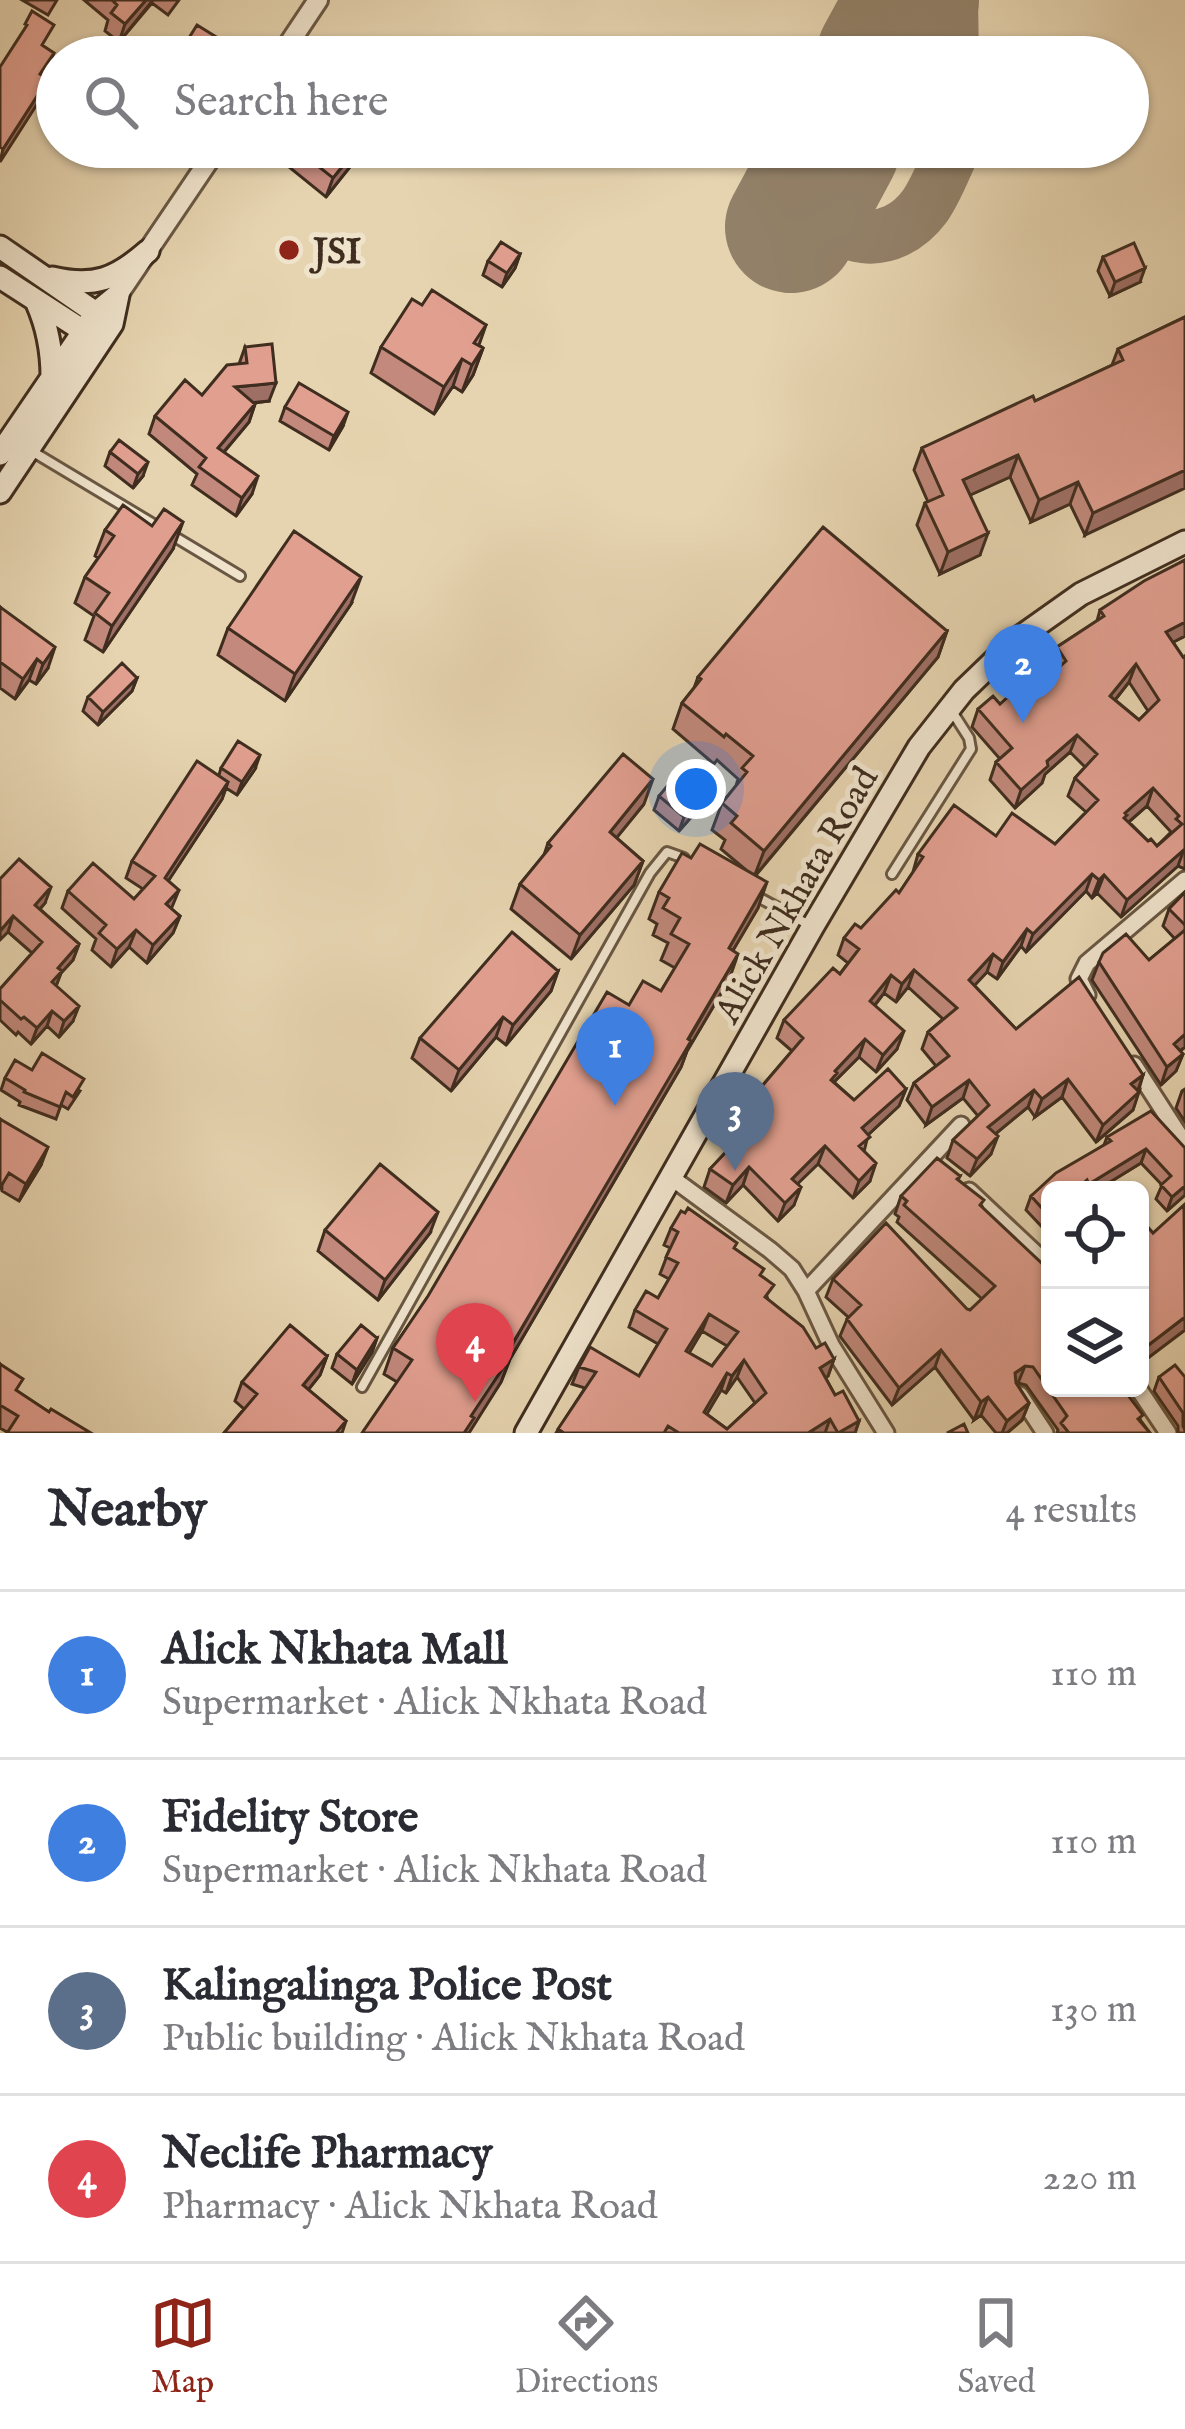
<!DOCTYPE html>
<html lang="en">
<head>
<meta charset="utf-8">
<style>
	body { margin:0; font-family:"IM FELL English",serif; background:#f2f2f3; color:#2b2b33 }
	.controls { position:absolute; right:36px; bottom:36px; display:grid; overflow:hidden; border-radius:18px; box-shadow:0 3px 9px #0004 }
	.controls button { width:108px; height:108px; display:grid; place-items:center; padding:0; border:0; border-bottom:3px solid #e1e1e2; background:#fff; color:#2b2b33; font:60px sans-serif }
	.you { position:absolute; left:696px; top:789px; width:42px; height:42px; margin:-30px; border:9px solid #fff; border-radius:50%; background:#1a73e8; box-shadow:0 0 0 18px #1a73e833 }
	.badge { display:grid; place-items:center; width:78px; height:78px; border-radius:50%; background:#8f2418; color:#fff; font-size:39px; font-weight:700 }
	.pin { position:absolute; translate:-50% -99px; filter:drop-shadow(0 3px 6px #0008) }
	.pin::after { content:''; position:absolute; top:63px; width:42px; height:36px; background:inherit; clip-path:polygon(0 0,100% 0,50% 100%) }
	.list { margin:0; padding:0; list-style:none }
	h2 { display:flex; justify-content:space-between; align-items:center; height:156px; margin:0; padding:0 48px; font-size:51px }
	h2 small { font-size:39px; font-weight:400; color:#7c7c81 }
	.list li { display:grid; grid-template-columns:78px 1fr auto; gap:36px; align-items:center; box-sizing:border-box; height:168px; padding:0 48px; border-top:3px solid #e1e1e2 }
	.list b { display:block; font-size:45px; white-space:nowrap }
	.list p { margin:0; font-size:39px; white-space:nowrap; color:#7c7c81 }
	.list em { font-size:39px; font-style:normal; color:#7c7c81 }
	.icon { flex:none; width:66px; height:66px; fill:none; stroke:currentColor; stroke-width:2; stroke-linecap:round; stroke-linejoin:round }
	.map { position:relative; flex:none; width:1185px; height:1433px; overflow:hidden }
	.search { position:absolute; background:#fff; box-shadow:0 3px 9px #0004; left:36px; right:36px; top:36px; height:132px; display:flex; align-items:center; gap:30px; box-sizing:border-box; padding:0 42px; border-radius:66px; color:#7c7c81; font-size:45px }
	.sheet { height:828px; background:#fff }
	nav { display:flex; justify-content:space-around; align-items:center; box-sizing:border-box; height:168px; border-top:3px solid #e1e1e2; background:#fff; font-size:33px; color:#7c7c81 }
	nav a { display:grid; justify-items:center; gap:6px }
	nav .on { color:#8f2418 }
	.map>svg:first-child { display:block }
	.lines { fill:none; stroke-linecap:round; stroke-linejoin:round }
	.taxiway { stroke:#928068; stroke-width:54 }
	.runway { stroke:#928068; stroke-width:132 }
	.service-casing { stroke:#695743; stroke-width:14 }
	.minor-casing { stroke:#695743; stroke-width:21 }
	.tertiary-casing { stroke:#695743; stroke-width:24 }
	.secondary-casing { stroke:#3f2d1f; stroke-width:27 }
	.service { stroke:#efe3cc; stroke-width:8 }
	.minor { stroke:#efe3cc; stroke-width:15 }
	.tertiary { stroke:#efe3cc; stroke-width:18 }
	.secondary { stroke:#efe3cc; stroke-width:21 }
	.wall { fill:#c2897c; stroke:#3f2d1f; stroke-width:3; fill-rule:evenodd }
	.shaded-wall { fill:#9e6f65; stroke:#3f2d1f; stroke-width:3 }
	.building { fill:#e19f90; stroke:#3f2d1f; stroke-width:3; fill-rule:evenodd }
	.poi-dot { fill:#8f2418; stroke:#efe3cc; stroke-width:4.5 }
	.labels { text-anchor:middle; stroke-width:10; stroke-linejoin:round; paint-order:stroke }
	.poi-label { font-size:36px; font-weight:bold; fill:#3f2d1f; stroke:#efe3cc; text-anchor:start }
	.street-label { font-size:36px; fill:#3f2d1f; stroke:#efe3cc }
</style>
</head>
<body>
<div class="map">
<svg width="1185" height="1433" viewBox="0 0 1185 1433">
	<rect width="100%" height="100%" fill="#e6d4b0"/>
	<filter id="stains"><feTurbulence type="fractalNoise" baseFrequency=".00167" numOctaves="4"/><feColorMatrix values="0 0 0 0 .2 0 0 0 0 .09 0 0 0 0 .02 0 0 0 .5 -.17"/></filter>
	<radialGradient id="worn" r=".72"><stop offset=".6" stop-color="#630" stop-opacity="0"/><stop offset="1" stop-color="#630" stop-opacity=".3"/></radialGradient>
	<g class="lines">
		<path class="taxiway" d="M951 0 952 57
			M811 193C834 245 891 252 925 206 936 190 943 171 951 154L952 147"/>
		<path class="runway" d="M882 57 913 0
			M791 227 834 147"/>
		<defs>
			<path id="service" d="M30 450 240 576
				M892 874 971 749 969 738 953 713
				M756 896 811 926
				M362 1387 650 873 667 852 684 858"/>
			<path id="minor" d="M1087 995 1079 979 1087 963 1185 880
				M1134 1065 1185 1144
				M672 1178 770 1250 792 1269 806 1291 831 1345 886 1433
				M969 1191 1050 1267
				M806 1291 961 1125
				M1138 1388 1168 1433
				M1020 1395 1045 1433"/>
			<path id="tertiary" d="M280 57 318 0
				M118 295 218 147"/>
			<path id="secondary" d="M0 247 103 318
				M0 277 96 339
				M52 278C94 288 116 279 148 251
				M37 303C48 328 52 350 52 377
				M0 454 96 313 118 295
				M0 492 112 324 118 295
				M526 1433 813 926 919 747 964 690 1016 640 1081 594 1185 542"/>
		</defs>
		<use href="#service" class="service-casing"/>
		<use href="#minor" class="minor-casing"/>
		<use href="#tertiary" class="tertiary-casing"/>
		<use href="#secondary" class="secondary-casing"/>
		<use href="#service" class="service"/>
		<use href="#minor" class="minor"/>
		<use href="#tertiary" class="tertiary"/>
		<use href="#secondary" class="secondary"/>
	</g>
	<path class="wall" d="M22 0H57L48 15Z
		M84 0H179L168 15 152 3 119 42 105 31 108 20Z
		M275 147H359L353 163 326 197 273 154Z
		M520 254 515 268 502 287 483 275 488 261Z
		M1103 257 1140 282 1110 296 1098 271Z
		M422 305 486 325 479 345 483 348 473 375 462 392 453 386 434 414 371 373 381 347Z
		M1185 317 1085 535 1070 504 1031 522 1010 477 970 495 980 555 940 574 917 525 925 503 928 502 914 470 922 448 1035 401 1112 365 1118 349Z
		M245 347 269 401 254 403 255 404 249 422 224 452 252 494 236 516 192 485 197 474 149 434 155 416 202 395 239 364Z
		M285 407 343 426 329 450 280 421Z
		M110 452 143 476 133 488 105 466Z
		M105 530 173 549 103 652 85 640 94 616 75 603 85 577 98 558 95 556Z
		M1185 560V636L1173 642 1183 657 1185 656V869L1178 866 1121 917 1097 893 1092 898 1086 891 1026 952 1021 946 997 979 987 972 974 985 1016 1029 1143 1075 1133 1110 1096 1142 1062 1097 1035 1117 1028 1107 995 1134 991 1154 970 1176 947 1158 953 1140 978 1116 963 1098 926 1125 907 1100 914 1083 936 1066 922 1049 928 1032 943 1019 908 987 896 1002 884 993 875 1005 897 1049 876 1072 859 1057 834 1082 854 1100 906 1089 899 1106 868 1135 864 1152 870 1181 853 1198 818 1164 797 1184 794 1205 778 1221 743 1185 726 1203 704 1187 710 1169 727 1151 715 1140 721 1122 734 1108 737 1100 757 1092 792 1051 777 1038 784 1020 840 974 848 963 838 955 844 938 861 928 899 893 913 872 918 854 996 836 1055 844 1086 812 1068 796 1075 778 1085 767 1070 752 1045 774 1042 783 1015 808 990 780 996 762 1000 759 972 727 978 709 1000 704H1018L1055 672 1050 665 1057 647 1097 621 1100 610ZM1129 682 1148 711 1139 720 1115 700ZM1147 806 1171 832 1157 846 1148 841 1129 822Z
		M351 604 285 701 218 655 228 628Z
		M0 607 48 668 36 684 29 680 15 699 0 688Z
		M947 631 938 657 756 875 758 908 733 950 729 980 687 1051 681 1067 510 1359 501 1382 471 1427 384 1374 393 1348 629 1005 661 991 675 968 661 960 668 943 653 935 657 924 649 919 659 892 691 858 746 870 721 849 725 840 712 830 722 803 736 786 738 779 717 760 714 764 673 729 682 703 694 688 698 677Z
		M137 678 132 691 98 725 83 711 88 697Z
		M221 768 255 769 237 795 226 788 222 799 168 881 171 909 180 916 173 933 147 963 129 947 111 967 92 950 96 939 62 908 68 891 134 899 143 889 126 878 132 861 219 775Z
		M659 796 694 814 679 831 654 810Z
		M644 804 616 838 643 861 634 885 571 959 511 909 520 884 544 855 548 843Z
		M0 879 45 903 40 909 79 944 73 960 61 973 56 986 73 1021 59 1037 47 1026 31 1044 18 1032 16 1035 0 1020V989L32 953 8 932Z
		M1185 892V1047L1180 1051 1183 1054 1176 1071 1161 1085 1092 980 1099 962 1149 960 1175 939 1163 926 1169 909Z
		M558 971 551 991 506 1045 496 1037 451 1091 412 1058 420 1038Z
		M32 1070 80 1091 68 1109 61 1105 56 1119 19 1105 20 1102 1 1090 5 1078Z
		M1185 1089V1122L1176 1108 1182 1091Z
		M0 1119 41 1165 19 1201 2 1191Z
		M1107 1137 1185 1148V1195L1167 1211 1156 1199 1162 1185 1141 1163 1097 1190H1050V1223L1044 1229 1026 1210 1031 1196 1104 1145Z
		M960 1176 958 1180 982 1206 1050 1388 1129 1397 1141 1421 1150 1433H1057L1058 1430 1026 1385 1018 1383 1017 1384 1029 1403 1022 1420 1007 1433H996L981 1415 974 1420 935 1367 892 1405 842 1339 840 1336 848 1317 826 1297 833 1279 970 1310 982 1299 897 1222 899 1217 895 1214 901 1196Z
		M671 1228 735 1249 761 1276 768 1300 816 1348 834 1359 828 1376 825 1377 835 1395 859 1421 855 1433H556L585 1388 572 1384 579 1367 639 1376 658 1344 629 1327 635 1310 658 1298 669 1279 660 1274 670 1248 664 1245ZM702 1331 727 1346 712 1366 689 1353ZM737 1377 755 1403 727 1429 706 1414 721 1390 726 1393Z
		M325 1230 430 1233 378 1300 318 1251Z
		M377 1338 372 1352 352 1384 332 1368 337 1354Z
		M327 1356 320 1375 308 1390 346 1421 342 1433H224L244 1409 235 1401 242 1382Z
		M0 1364 18 1392 49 1412 7 1432 0 1428Z
		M1159 1377H1185V1433H1178V1426L1154 1391Z"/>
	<path class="shaded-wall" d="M146 0H153L119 42 125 24Z
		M54 53 47 72 33 93 40 74Z
		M48 79 41 98 0 162 3 149Z
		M358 147 353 163 326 197 333 178Z
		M520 254 515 268 502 287 507 273Z
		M1145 268 1140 282 1110 296 1115 282Z
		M483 348 473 375 462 392 472 365Z
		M462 359 453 386 434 414 444 387Z
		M276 383 269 401 229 405 235 387Z
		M255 404 249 422 212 466 218 448Z
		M348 412 343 426 329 450 334 436Z
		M1018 455 1010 477 955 502 963 480Z
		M148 462 143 476 133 488 138 474Z
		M1185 470V488L1085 535 1093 513Z
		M258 476 252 494 236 516 242 498Z
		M1078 482 1070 504 1031 522 1039 500Z
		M183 522 173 549 103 652 112 626Z
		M988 533 980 555 940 574 948 552Z
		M361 577 351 604 285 701 295 674Z
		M1185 622V636L1160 649 1166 632Z
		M947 631 938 657 754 877 764 851Z
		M55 647 48 668 36 684 43 664Z
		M37 659 29 680 15 699 23 679Z
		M1136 664 1129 682 1104 714 1110 696Z
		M137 678 132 691 98 725 103 712Z
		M1077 735 1070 752 1045 774 1042 783 1015 808 1021 790 1047 761Z
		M260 755 255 769 237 795 242 782Z
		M653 779 644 804 601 857 610 832Z
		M228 782 222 799 159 895 165 878Z
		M1153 788 1147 806 1123 827 1125 813Z
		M699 800 694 814 679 831 684 817Z
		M1184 849 1178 866 1121 917 1127 900Z
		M643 861 634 885 571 959 580 935Z
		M1092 874 1086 891 1026 952 1033 934Z
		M1104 875 1097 893 1092 898 1099 880Z
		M767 882 758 908 719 974 729 948Z
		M51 887 45 903 30 920 35 905Z
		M179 890 172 907 160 921 166 904Z
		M13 916 8 932 0 940V931Z
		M180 916 173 933 147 963 153 945Z
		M1027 929 1021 946 997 979 1003 962Z
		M136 930 129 947 111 967 117 949Z
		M79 944 73 960 61 973 56 986 46 997 58 968Z
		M738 954 729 980 687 1051 681 1067 510 1359 501 1382 469 1433H464L471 1416Z
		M993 954 987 972 963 998 969 980Z
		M914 970 908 987 896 1002 902 984Z
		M558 971 551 991 506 1045 513 1025Z
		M891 975 884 993 864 1019 870 1001Z
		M79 1006 73 1021 59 1037 64 1021Z
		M52 1011 47 1026 31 1044 37 1028Z
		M503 1017 496 1037 451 1091 459 1070Z
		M904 1031 897 1049 876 1072 883 1055Z
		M1185 1034V1047L1167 1061 1174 1044Z
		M865 1039 859 1057 833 1083 825 1098 835 1071Z
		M1183 1054 1176 1071 1161 1085 1167 1067Z
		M1143 1075 1137 1093 1131 1084Z
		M1068 1079 1062 1097 1035 1117 1042 1099Z
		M969 1080 963 1098 926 1125 932 1107Z
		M906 1089 899 1106 856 1146 862 1128Z
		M1034 1090 1028 1107 982 1145 988 1127Z
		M1139 1092 1133 1110 1096 1142 1103 1125Z
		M998 1136 991 1154 970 1176 977 1159Z
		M825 1146 818 1164 785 1196 792 1179Z
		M48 1147 41 1165 19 1201 26 1184Z
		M1146 1149 1141 1163 1097 1190H1087L1089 1184Z
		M876 1163 870 1181 853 1198 859 1181Z
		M749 1167 743 1185 726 1203 733 1185Z
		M1185 1186V1195L1167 1211 1172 1197Z
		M801 1187 794 1205 778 1221 785 1203Z
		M438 1212 430 1233 378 1300 385 1280Z
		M709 1314 702 1331 680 1368 686 1351Z
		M1185 1317V1330L1140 1364 1142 1350Z
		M377 1338 372 1352 352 1384 357 1370Z
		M941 1350 935 1367 892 1405 899 1388Z
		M327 1356 320 1375 296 1405 303 1385Z
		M834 1359 828 1376 813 1385 820 1368Z
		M744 1360 737 1377 726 1393 732 1376Z
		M1025 1366 1018 1383 1009 1391 1015 1373Z
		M727 1373 721 1390 698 1429 704 1412Z
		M988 1397 981 1415 974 1420 981 1402Z
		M1029 1403 1022 1420 1007 1433H1002L1007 1421Z
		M830 1419 825 1433H808Z
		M859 1421 855 1433H838Z"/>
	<path class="building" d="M112 0H146L125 24 111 13 117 5Z
		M32 11 54 25 42 45 54 53 40 74 48 79 3 149 0 147V67L27 25 25 24Z
		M197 25 226 43 218 57H177Z
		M130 50 141 57H127Z
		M294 147H358L333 178Z
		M501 242 520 254 507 273 488 261Z
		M1134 243 1145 268 1115 282 1103 257Z
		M432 290 486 325 474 343 483 348 472 365 462 359 444 387 381 347 412 299 422 305Z
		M1185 317V470L1093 513 1078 482 1039 500 1018 455 963 480 988 533 948 552 925 503 943 495 922 448 1033 396 1035 401 1123 360 1118 349Z
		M272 344 276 383 235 387 255 404 218 448 258 476 242 498 199 467 206 458 155 416 185 380 202 395 227 365 247 363 245 347Z
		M299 383 348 412 334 436 285 407Z
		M119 440 148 462 138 474 110 452Z
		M123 505 152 526 164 509 183 522 112 626 95 613 109 593 85 577 114 536 105 530Z
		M823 527 947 631 764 851 731 823 737 816 722 803 747 772 742 768 753 756 726 734 724 737 682 703 701 679 698 677Z
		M294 531 361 577 295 674 228 628Z
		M1185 560V622L1166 632 1183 657 1185 656V849L1127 900 1104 875 1099 880 1092 874 1033 934 1027 929 1003 962 993 954 969 980 1016 1029 1079 977 1143 1075 1131 1084 1139 1092 1103 1125 1068 1079 1042 1099 1034 1090 988 1127 998 1136 977 1159 953 1140 989 1105 969 1080 932 1107 914 1083 949 1056 928 1032 957 1008 914 970 902 984 891 975 870 1001 904 1031 883 1055 865 1039 835 1071 837 1073 831 1080 854 1100 888 1069 906 1089 862 1128 870 1137 859 1146 876 1163 859 1181 825 1146 792 1179 801 1187 785 1203 749 1167 733 1185 710 1169 739 1138 721 1122 739 1102 737 1100 748 1086 757 1092 803 1038 784 1020 833 968 840 974 859 949 844 938 855 924 861 928 896 890 899 893 923 857 918 854 954 805 996 836 1012 813 1055 844 1098 800 1075 778 1097 754 1077 735 1047 761 1048 766 1021 790 996 762 1012 748 978 709 993 696 1000 704 1010 695 1018 704 1066 661 1057 647 1104 616 1100 610 1144 581ZM1136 664 1159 700 1139 720 1110 696ZM1153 788 1179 816 1176 819 1182 824 1157 846 1151 839 1148 841 1124 818 1127 815 1125 813Z
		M0 607 55 647 43 664 37 659 23 679 0 662Z
		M122 663 137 678 103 712 88 697Z
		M238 741 260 755 242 782 221 768Z
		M623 754 653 779 610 832 643 861 580 935 520 884 551 846 548 843Z
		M197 761 228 782 165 878 179 890 166 904 180 916 153 945 136 930 117 949 99 933 106 925 68 891 93 863 134 899 155 876 132 861Z
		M673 779 699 800 684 817 659 796Z
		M700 844 767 882 729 948 738 954 688 1039 691 1041 507 1353 511 1356 471 1416 474 1418 464 1433H362L412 1360 393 1348 428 1296 607 992 629 1005 643 981 661 991 689 944 671 934 680 918 663 908 669 898 659 892 682 853 691 858Z
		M19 859 51 887 35 905 79 944 58 968 62 971 52 982 79 1006 64 1021 52 1011 37 1028 24 1017 21 1019 0 1000V989L42 942 13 916 0 931V879Z
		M1185 892V925L1169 909Z
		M1185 930V1034L1174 1044 1183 1054 1167 1067 1099 962 1103 953 1126 934 1149 960Z
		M512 932 558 971 513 1025 503 1017 459 1070 420 1038Z
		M42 1053 84 1079 73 1097 66 1092 60 1107 24 1092 25 1090 5 1078 15 1060 32 1070Z
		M1151 1111 1185 1148V1186L1172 1197 1161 1185 1171 1176 1146 1149 1089 1184 1087 1180 1076 1190H1050L1049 1216 1031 1196 1056 1173 1111 1141 1107 1137Z
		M0 1119 48 1147 26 1184 9 1173 0 1188Z
		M937 1158 960 1176 957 1179 984 1200 980 1205 1050 1271V1388H1126L1124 1390 1143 1415 1138 1419 1150 1433H1069L1061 1423 1067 1416 1033 1367 1025 1366 1015 1373 1016 1383 1029 1403 1007 1421 988 1397 981 1402 941 1350 899 1388 847 1319 861 1305 833 1279 886 1223 967 1309 970 1310 995 1286 904 1205 907 1201 901 1196Z
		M380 1164 438 1212 385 1280 325 1230Z
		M1184 1205 1185 1317 1142 1350 1140 1218 1153 1233Z
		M688 1208 737 1243 734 1248 764 1269 760 1275 774 1285 765 1297 803 1327 816 1348 825 1343 834 1359 820 1368 835 1395 843 1391 859 1421 838 1433 830 1419 808 1433H679L668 1426 664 1433H564L558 1429 596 1372 579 1367 590 1347 639 1376 667 1329 635 1310 646 1291 658 1298 678 1263 666 1257 678 1232 671 1228 681 1211 685 1213ZM709 1314 738 1332 712 1366 686 1351ZM744 1360 766 1393 727 1429 704 1412 727 1373 732 1376Z
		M290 1325 327 1356 303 1385 346 1421 336 1433H224L257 1394 242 1382Z
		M361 1325 377 1338 357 1370 337 1354Z
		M0 1364 23 1379 16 1390 49 1412 51 1409 91 1433H7L18 1416 0 1405Z
		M1175 1365 1185 1377V1430L1183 1426V1413L1159 1377Z
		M964 1424 968 1433H947Z"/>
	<circle class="poi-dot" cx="289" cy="250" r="12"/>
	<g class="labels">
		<g class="poi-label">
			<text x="313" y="263">JSI</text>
		</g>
		<g class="street-label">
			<text transform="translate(795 894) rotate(-60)" y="13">Alick Nkhata Road</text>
		</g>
	</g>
	<rect width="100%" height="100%" filter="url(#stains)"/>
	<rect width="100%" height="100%" fill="url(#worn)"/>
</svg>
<div class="controls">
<button><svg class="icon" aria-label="locate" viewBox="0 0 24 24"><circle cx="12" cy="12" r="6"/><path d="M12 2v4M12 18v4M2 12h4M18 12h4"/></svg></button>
<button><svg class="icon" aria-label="layers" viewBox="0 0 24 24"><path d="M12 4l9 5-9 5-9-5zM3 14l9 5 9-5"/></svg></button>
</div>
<div class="you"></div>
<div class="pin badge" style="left:615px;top:1106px;background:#3f7fe0">1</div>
<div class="pin badge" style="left:1023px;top:723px;background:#3f7fe0">2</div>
<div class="pin badge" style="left:735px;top:1171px;background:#5c6f8a">3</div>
<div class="pin badge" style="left:475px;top:1402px;background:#e0444e">4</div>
<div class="search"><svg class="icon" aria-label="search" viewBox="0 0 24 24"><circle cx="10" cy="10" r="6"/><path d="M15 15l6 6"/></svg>Search here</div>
</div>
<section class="sheet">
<h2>Nearby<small>4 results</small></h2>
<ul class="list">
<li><span class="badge" style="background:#3f7fe0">1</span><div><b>Alick Nkhata Mall</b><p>Supermarket · Alick Nkhata Road</p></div><em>110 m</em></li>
<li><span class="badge" style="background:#3f7fe0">2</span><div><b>Fidelity Store</b><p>Supermarket · Alick Nkhata Road</p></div><em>110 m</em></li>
<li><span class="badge" style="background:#5c6f8a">3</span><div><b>Kalingalinga Police Post</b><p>Public building · Alick Nkhata Road</p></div><em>130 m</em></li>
<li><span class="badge" style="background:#e0444e">4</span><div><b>Neclife Pharmacy</b><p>Pharmacy · Alick Nkhata Road</p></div><em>220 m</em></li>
</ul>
</section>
<nav>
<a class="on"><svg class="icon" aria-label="map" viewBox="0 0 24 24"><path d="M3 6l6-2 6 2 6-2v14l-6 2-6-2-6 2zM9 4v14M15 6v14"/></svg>Map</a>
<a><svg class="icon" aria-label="directions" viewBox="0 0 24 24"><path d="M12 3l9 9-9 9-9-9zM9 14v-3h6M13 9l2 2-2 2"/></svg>Directions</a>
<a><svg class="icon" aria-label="saved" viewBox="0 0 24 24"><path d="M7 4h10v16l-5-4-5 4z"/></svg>Saved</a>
</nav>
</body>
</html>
